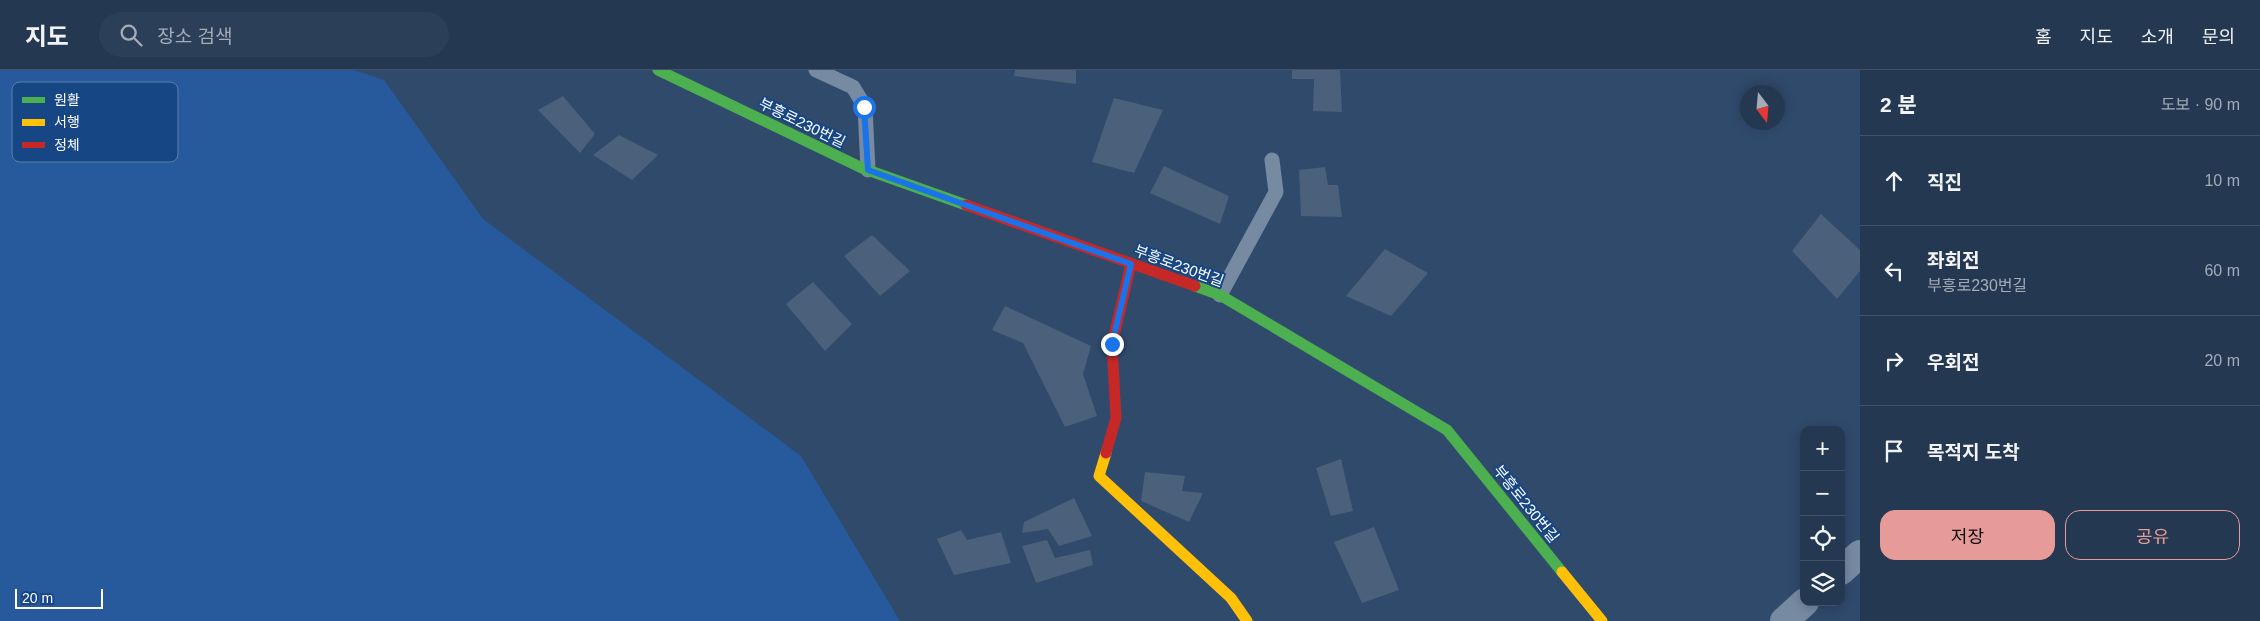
<!DOCTYPE html>
<html lang="ko">
<head>
<meta charset="utf-8">
<style>
	body { margin:0; font-family:Helvetica,"Noto Sans KR",sans-serif; background:#2c3f58; color:#f1f3f6 }
	.controls { position:absolute; right:15px; bottom:15px; display:grid; overflow:hidden; border-radius:10px; box-shadow:0 2px 12px #0003 }
	.controls button { width:45px; height:45px; display:grid; place-items:center; padding:0; border:0; border-bottom:1px solid #415268; background:#243851; color:#f1f3f6; font:25px sans-serif }
	.compass { position:absolute; left:1740px; top:15px; width:45px; height:45px; border-radius:50%; background:#243851; box-shadow:0 2px 12px #0003; rotate:164deg }
	.scale { position:absolute; left:15px; bottom:12px; width:88px; box-sizing:border-box; padding-left:5px; border:2px solid #fff; border-top:0; font-size:14px; line-height:18px; white-space:nowrap; color:#fff; -webkit-text-stroke:4px #174685; paint-order:stroke }
	.stop { position:absolute; width:15px; height:15px; margin:-11px; border:4px solid #1a73e8; border-radius:50%; background:#fff }
	.stop.end { background:#1a73e8; border-color:#fff; box-shadow:0 1px 5px #0008 }
	.list { margin:0; padding:0; list-style:none }
	h2 { display:flex; justify-content:space-between; align-items:center; height:65px; margin:0; padding:0 20px; font-size:21px }
	h2 small { font-size:16px; font-weight:400; color:#a3acb7 }
	.list li { display:grid; grid-template-columns:32px 1fr auto; gap:15px; align-items:center; box-sizing:border-box; height:90px; padding:0 20px; border-top:1px solid #415268 }
	.list b { display:block; font-size:19px; white-space:nowrap }
	.list p { margin:0; font-size:16px; white-space:nowrap; color:#a3acb7 }
	.list em { font-size:16px; font-style:normal; color:#a3acb7 }
	.actions { display:flex; gap:10px; padding:15px 20px }
	.actions a { flex:1; padding:11px 0; border:1px solid #e69b98; border-radius:15px; text-align:center; font-size:18px; color:#e69b98 }
	.actions .main { background:#e69b98; color:#111 }
	.icon { flex:none; width:28px; height:28px; fill:none; stroke:currentColor; stroke-width:2; stroke-linecap:round; stroke-linejoin:round }
	.map { position:relative; flex:none; width:1860px; height:551px; overflow:hidden }
	header { display:flex; align-items:center; gap:30px; box-sizing:border-box; height:70px; padding:0 25px; background:#243851; border-bottom:1px solid #415268 }
	header strong { font-size:24px }
	nav { display:flex; gap:28px; margin-inline-start:auto; font-size:18px }
	.search { width:350px; height:45px; background:#2c3f58; display:flex; align-items:center; gap:12px; box-sizing:border-box; padding:0 18px; border-radius:28px; color:#a3acb7; font-size:19px }
	main { display:flex }
	aside { flex:1; background:#243851 }
	.map>svg:first-child { display:block }
	.green { fill:#265a9c }
	.building { fill:#4a607b }
	.lines { fill:none; stroke-linecap:round; stroke-linejoin:round }
	.lane { stroke:#768aa2; stroke-width:15 }
	.street { stroke:#768aa2; stroke-width:28 }
	.fast { stroke:#4caf50; stroke-width:11 }
	.slow { stroke:#ffc107; stroke-width:11 }
	.jam { stroke:#c62828; stroke-width:11 }
	.route { stroke:#1a73e8; stroke-width:6 }
	.labels { text-anchor:middle; stroke-width:4; stroke-linejoin:round; paint-order:stroke }
	.street-label { font-size:15px; fill:#fff; stroke:#174685 }
	.key { fill:#174685; stroke:#5d7eaa; stroke-width:1 }
	.key-label { font-size:14px; fill:#fff }
</style>
</head>
<body>
<header>
<strong>지도</strong>
<div class="search"><svg class="icon" aria-label="search" viewBox="0 0 24 24"><circle cx="10" cy="10" r="6"/><path d="M15 15l6 6"/></svg>장소 검색</div>
<nav><a>홈</a><a>지도</a><a>소개</a><a>문의</a></nav>
</header>
<main>
<div class="map">
<svg width="1860" height="551" viewBox="0 0 1860 551">
	<rect width="100%" height="100%" fill="#304a6c"/>
	<path class="green" d="M0 0H354L384 10 483 149 801 386 900 551H0Z"/>
	<path class="building" d="M1015 0H1076V14L1014 6Z
		M1292 0H1340L1342 42 1313 41 1314 9H1292Z
		M563 26 595 64 580 83 538 40Z
		M1114 28 1163 40 1134 103 1092 92Z
		M619 65 658 85 632 110 593 85Z
		M1164 96 1229 126 1220 154 1150 123Z
		M1325 97 1328 115H1338L1342 147 1301 146 1299 100Z
		M1821 144 1860 180V201L1837 229 1792 181Z
		M872 165 910 201 880 226 844 186Z
		M1385 179 1428 203 1391 246 1346 226Z
		M813 212 852 254 825 281 786 234Z
		M1005 236 1091 276 1083 304 1097 346 1065 357 1023 273 992 260Z
		M1341 389 1353 441 1331 446 1316 398Z
		M1145 402 1185 406 1182 421 1203 423 1189 452 1141 431Z
		M1074 428 1092 466 1059 476 1048 459 1022 463 1024 452Z
		M1374 457 1399 520 1362 533 1334 472Z
		M961 460 967 470 1001 462 1011 493 954 505 937 469Z
		M1047 470 1055 488 1090 480 1093 495 1036 513 1022 476Z"/>
	<g class="lines">
		<path class="lane" d="M816 0 853 17 865 37 868 100
			M1220 225 1276 122 1272 90"/>
		<path class="street" d="M1841 501 1860 484
			M1784 551 1805 532"/>
		<path class="fast" d="M658 0 862 98 966 135
			M1195 216 1220 225 1447 360 1562 502"/>
		<path class="slow" d="M1106 383 1099 406 1231 528 1247 551
			M1562 502 1602 551"/>
		<path class="jam" d="M966 135 1195 216
			M1106 383 1116 348 1112 274 1131 194"/>
	</g>
	<g class="lines">
		<path class="route" d="M864 37 868 100 1131 194 1112 274"/>
	</g>
	<g class="labels">
		<g class="street-label">
			<text transform="translate(802 53) rotate(26)" y="5">부흥로230번길</text>
			<text transform="translate(1179 196) rotate(20)" y="5">부흥로230번길</text>
			<text transform="translate(1526 434) rotate(51)" y="5">부흥로230번길</text>
		</g>
	</g>
	<rect x="12" y="12" width="166" height="80" rx="8" class="key"/>
	<rect x="22" y="27" width="23" height="6" fill="#4caf50"/>
	<rect x="22" y="49" width="23" height="7" fill="#ffc107"/>
	<rect x="22" y="72" width="23" height="6" fill="#c62828"/>
	<g class="key-label">
		<text x="54" y="35">원활</text>
		<text x="54" y="57">서행</text>
		<text x="54" y="80">정체</text>
	</g>
</svg>
<div class="controls">
<button>+</button>
<button>−</button>
<button><svg class="icon" aria-label="locate" viewBox="0 0 24 24"><circle cx="12" cy="12" r="6"/><path d="M12 2v4M12 18v4M2 12h4M18 12h4"/></svg></button>
<button><svg class="icon" aria-label="layers" viewBox="0 0 24 24"><path d="M12 4l9 5-9 5-9-5zM3 14l9 5 9-5"/></svg></button>
</div>
<svg class="compass" viewBox="-18 -18 36 36"><path d="M0-13l5 13h-10z" fill="#e53935"/><path d="M0 13l5-13h-10z" fill="#a3acb7"/></svg>
<div class="scale">20 m</div>
<div class="stop" style="left:864px;top:37px"></div>
<div class="stop end" style="left:1112px;top:274px"></div>
</div>
<aside>
<h2>2 분<small>도보 · 90 m</small></h2>
<ul class="list">
<li><svg class="icon" aria-label="ahead" viewBox="0 0 24 24"><path d="M12 20V5M6 11l6-6 6 6"/></svg><div><b>직진</b></div><em>10 m</em></li>
<li><svg class="icon" aria-label="left" viewBox="0 0 24 24"><path d="M17 20v-9H6M10 6l-5 5 5 5"/></svg><div><b>좌회전</b><p>부흥로230번길</p></div><em>60 m</em></li>
<li><svg class="icon" aria-label="right" viewBox="0 0 24 24"><path d="M7 20v-9h11M14 6l5 5-5 5"/></svg><div><b>우회전</b></div><em>20 m</em></li>
<li><svg class="icon" aria-label="arrive" viewBox="0 0 24 24"><path d="M6 21V4h12l-3 4 3 4H6"/></svg><div><b>목적지 도착</b></div></li>
</ul>
<div class="actions"><a class="main">저장</a><a>공유</a></div>
</aside>
</main>
</body>
</html>
